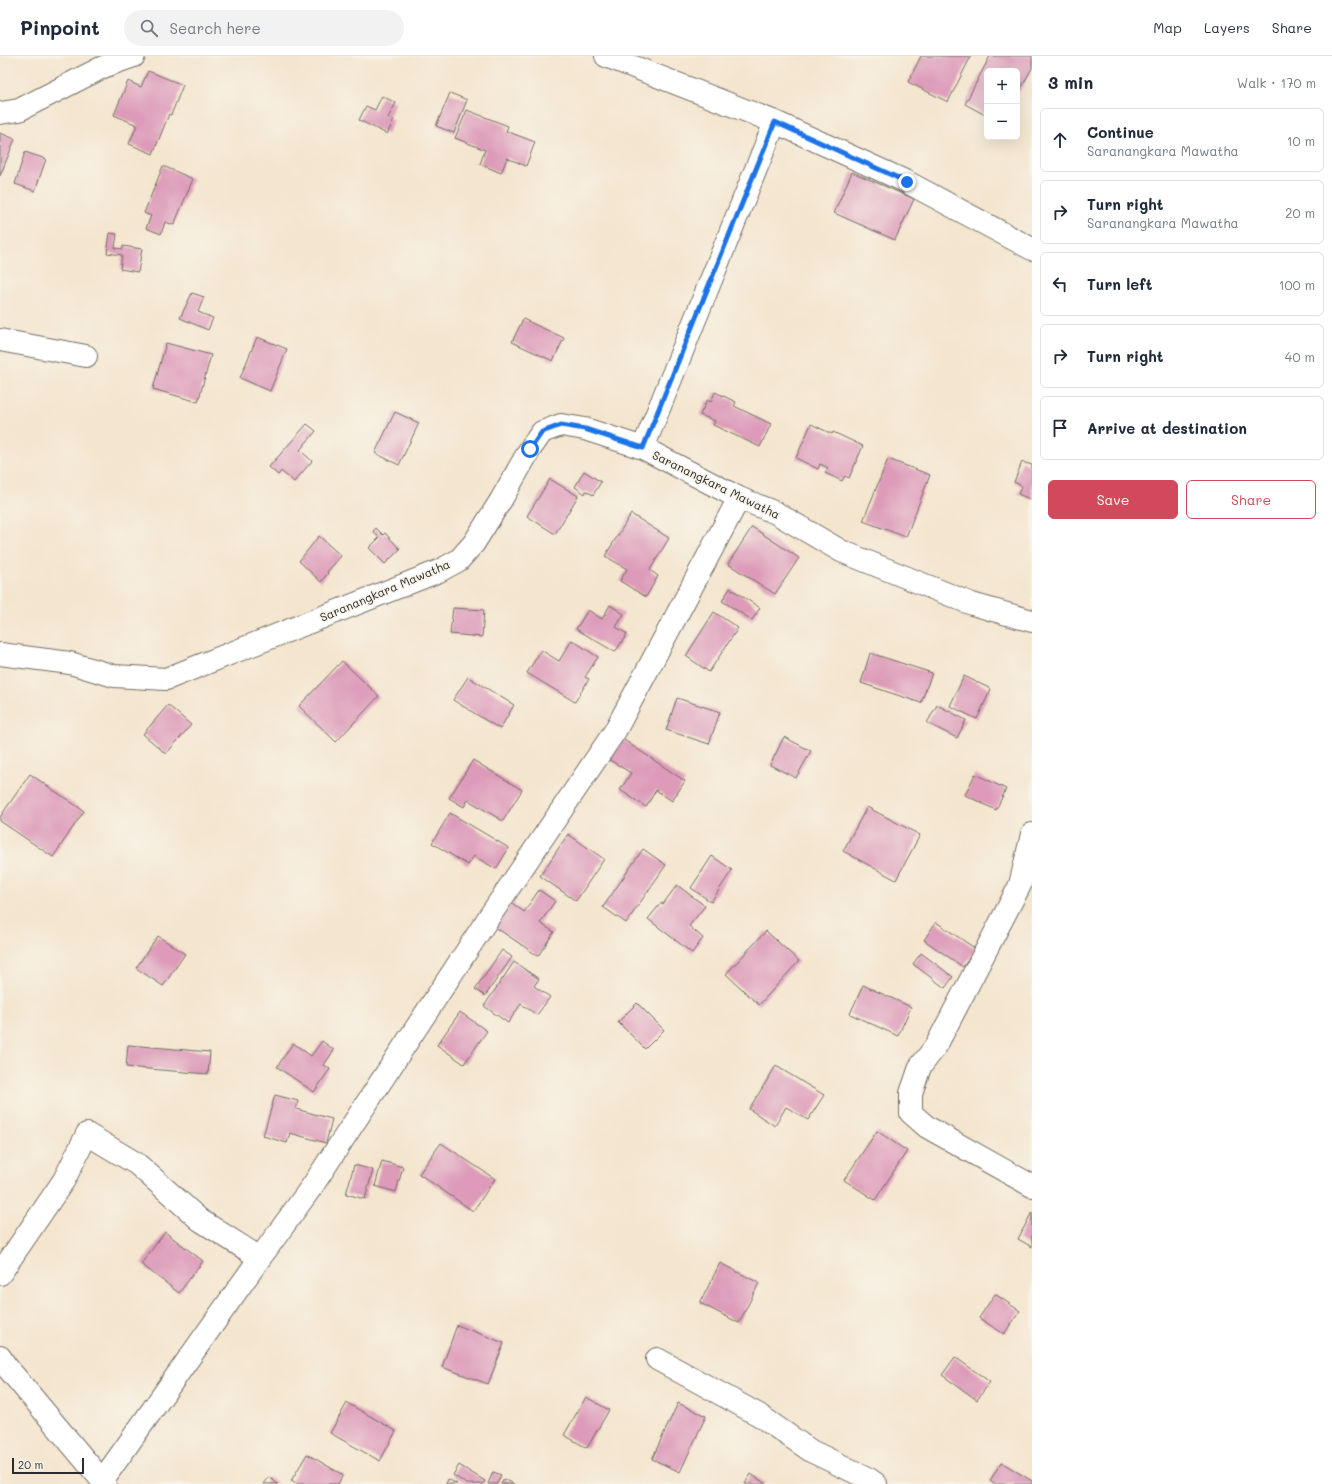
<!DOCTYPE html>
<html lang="en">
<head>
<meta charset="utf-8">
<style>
	body { margin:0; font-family:Mali,sans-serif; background:#f2f2f3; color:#1f2937 }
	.controls { position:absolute; right:12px; top:12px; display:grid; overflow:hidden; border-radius:6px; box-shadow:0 4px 16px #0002 }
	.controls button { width:36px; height:36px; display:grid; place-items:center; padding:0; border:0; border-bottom:1px solid #e0e1e3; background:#fff; color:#1f2937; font:20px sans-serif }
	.scale { position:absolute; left:12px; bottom:10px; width:72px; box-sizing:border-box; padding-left:4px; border:2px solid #2b2b2b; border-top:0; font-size:11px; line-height:14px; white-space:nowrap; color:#2b2b2b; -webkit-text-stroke:3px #f7f3e8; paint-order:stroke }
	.stop { position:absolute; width:12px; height:12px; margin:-9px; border:3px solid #1a73e8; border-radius:50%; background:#fff }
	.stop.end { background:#1a73e8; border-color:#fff; box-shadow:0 1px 4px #0008 }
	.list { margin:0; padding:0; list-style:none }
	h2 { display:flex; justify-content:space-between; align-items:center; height:52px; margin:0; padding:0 16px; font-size:17px }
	h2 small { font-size:13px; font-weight:400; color:#747a83 }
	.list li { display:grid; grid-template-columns:26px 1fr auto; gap:12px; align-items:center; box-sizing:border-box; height:64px; margin:0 8px 8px; padding:0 8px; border:1px solid #e0e1e3; border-radius:6px }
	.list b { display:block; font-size:15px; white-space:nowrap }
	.list p { margin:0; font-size:13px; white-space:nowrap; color:#747a83 }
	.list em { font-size:13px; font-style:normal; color:#747a83 }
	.actions { display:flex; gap:8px; padding:12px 16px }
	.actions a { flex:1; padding:9px 0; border:1px solid #d1495b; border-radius:6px; text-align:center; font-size:14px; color:#d1495b }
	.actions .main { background:#d1495b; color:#fff }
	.icon { flex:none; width:22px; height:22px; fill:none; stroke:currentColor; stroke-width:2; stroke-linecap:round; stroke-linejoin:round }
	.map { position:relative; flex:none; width:1032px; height:1428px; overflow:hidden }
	header { display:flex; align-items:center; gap:24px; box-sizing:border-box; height:56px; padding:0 20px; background:#fff; border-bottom:1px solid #e0e1e3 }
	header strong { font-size:19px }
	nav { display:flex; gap:22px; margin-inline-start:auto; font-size:14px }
	.search { width:280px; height:36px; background:#f2f2f3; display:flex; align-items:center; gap:10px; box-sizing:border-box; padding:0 14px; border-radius:22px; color:#747a83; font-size:15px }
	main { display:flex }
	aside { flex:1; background:#fff }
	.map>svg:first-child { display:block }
	.building { fill:#dd9bb9 }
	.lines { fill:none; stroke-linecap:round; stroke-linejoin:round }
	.minor-casing { stroke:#716c64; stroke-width:24 }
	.minor { stroke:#fff; stroke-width:22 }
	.route { stroke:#1a73e8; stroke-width:5 }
	.labels { text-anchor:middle; stroke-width:3; stroke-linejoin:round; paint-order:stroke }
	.street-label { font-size:12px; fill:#2b2b2b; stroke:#f7f3e8 }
</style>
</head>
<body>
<header>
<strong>Pinpoint</strong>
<div class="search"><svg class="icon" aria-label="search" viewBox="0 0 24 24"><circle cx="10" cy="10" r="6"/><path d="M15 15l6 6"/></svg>Search here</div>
<nav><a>Map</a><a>Layers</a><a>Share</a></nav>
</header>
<main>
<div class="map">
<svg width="1032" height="1428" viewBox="0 0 1032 1428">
	<rect width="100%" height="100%" fill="#f7f3e8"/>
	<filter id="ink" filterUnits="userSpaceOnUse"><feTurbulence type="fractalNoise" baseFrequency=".025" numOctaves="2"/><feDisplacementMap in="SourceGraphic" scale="8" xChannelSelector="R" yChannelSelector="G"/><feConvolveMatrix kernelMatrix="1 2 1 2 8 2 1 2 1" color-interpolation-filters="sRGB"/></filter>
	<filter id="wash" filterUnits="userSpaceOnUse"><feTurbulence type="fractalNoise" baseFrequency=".012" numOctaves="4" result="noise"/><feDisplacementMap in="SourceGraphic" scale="16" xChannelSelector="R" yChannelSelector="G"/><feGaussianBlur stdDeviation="0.9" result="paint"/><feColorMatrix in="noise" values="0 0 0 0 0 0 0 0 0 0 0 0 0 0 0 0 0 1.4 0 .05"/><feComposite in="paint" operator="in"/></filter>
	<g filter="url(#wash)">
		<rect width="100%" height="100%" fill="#f4e5ce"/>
		<g id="blocks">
			<path class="building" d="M921 0H971L948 46 908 26Z
				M990 0H1032V12L1017 40V15H987V60L965 48Z
				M148 15 183 29 171 59 169 58 153 98 129 88 137 69 114 59 128 25 141 31Z
				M450 37 467 44 454 77 436 70Z
				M382 40 396 47 388 62 394 64 387 78 359 64 366 50 375 54Z
				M467 54 508 70 506 75 535 86 526 110 507 102 501 117 480 108 485 94 455 82Z
				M0 77 15 83 0 120Z
				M25 96 46 103 35 135 15 128Z
				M163 110 193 123 174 169 165 166 161 178 146 172 151 160 144 157Z
				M852 116 914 143 895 184 834 157Z
				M110 177 117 178 115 192 123 193V190L142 193 138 216 120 213 122 199 107 197Z
				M192 237 204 241 198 256 213 262 208 274 180 262Z
				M523 263 564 282 553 305 512 286Z
				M257 281 287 293 270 335 240 322Z
				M166 287 211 299 198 346 153 333Z
				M715 336 736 346 734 350 771 368 760 391 713 369 715 365 700 359 707 344 711 346Z
				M395 356 419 367 399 409 375 397Z
				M307 368 316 375 300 394 312 405 294 426 281 415 278 419 269 411Z
				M811 368 832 378 833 376 863 390 849 422 845 420 842 425 825 417 828 412 820 408 818 413 796 402Z
				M888 403 930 419 906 481 863 465Z
				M1022 406 1032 409V444L1018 438 1022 430 1014 426Z
				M584 415 601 426 593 439 586 435 585 438 575 431Z
				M550 423 578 440 555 478 527 460Z
				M631 458 669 482 650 514 658 520 646 541 620 525 627 513 605 500Z
				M752 471 799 502 775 538 728 508Z
				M376 472 383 479 385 477 400 493 385 508 369 492 379 482 373 475Z
				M319 480 341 500 327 516 328 517 321 526 299 505Z
				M730 532 760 552 752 564 722 545Z
				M610 549 624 558 616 571 627 578 615 596 576 573 588 554 602 563Z
				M453 552 484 554 482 581 450 578Z
				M714 556 738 572 709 616 686 600Z
				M572 584 598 601 585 621 589 623 575 646 527 617 541 594 559 605Z
				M870 597 932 617 921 647 861 627Z
				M342 605 379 640 336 686 299 650Z
				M964 620 991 633 977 663 950 650Z
				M468 621 514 649 500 673 453 644Z
				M677 642 720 656 709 688 666 674Z
				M168 649 191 669 166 698 143 678Z
				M937 649 966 664 957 682 927 667Z
				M784 681 811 695 796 722 770 709Z
				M621 682 685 725 672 745 656 734 646 751 620 734 631 717 608 703Z
				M473 704 522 734 503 765 468 744 464 751 449 742Z
				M30 718 84 755 53 801 0 765V761Z
				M975 718 1006 733 996 754 965 739Z
				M867 751 920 779 896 824 843 795Z
				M450 757 509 792 496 813 474 800 468 809 432 787Z
				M568 778 604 803 576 845 540 820Z
				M643 793 666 809 626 867 603 851Z
				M712 800 732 814 711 846 691 832Z
				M677 829 705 850 689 870 703 882 692 897 648 863 661 847 663 848Z
				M539 834 555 845 540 867 554 876 538 900 495 871 512 847 524 856Z
				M936 866 976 893 963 911 924 884Z
				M766 875 799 905 759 949 726 918Z
				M158 880 185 898 163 930 136 912Z
				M502 894 512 901 485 940 475 933Z
				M921 897 953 921 945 932 913 908Z
				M514 906 539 923 534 930 550 941 537 959 521 948 508 967 484 950Z
				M863 929 911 951 898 980 850 958Z
				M637 947 664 974 645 993 618 966Z
				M460 956 487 975 464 1008 437 989Z
				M322 985 334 994 324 1009 330 1013 314 1036 277 1011 293 987 311 1000Z
				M128 989 210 996 208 1018 126 1011Z
				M776 1010 824 1039 808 1064 786 1051 775 1070 749 1053Z
				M275 1039 298 1045 296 1053 332 1063 326 1087 290 1077 287 1087 263 1080Z
				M877 1075 907 1095 875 1144 844 1124Z
				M441 1087 495 1123 473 1155 419 1118Z
				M382 1105 403 1111 396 1136 375 1130Z
				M354 1109 373 1114 365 1143 346 1138Z
				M1032 1156V1191L1018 1183Z
				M165 1176 203 1205 179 1237 141 1208Z
				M720 1207 759 1227 739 1267 700 1247Z
				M995 1238 1020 1255 1004 1278 979 1262Z
				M457 1269 504 1287 488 1328 442 1311Z
				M955 1301 990 1326 977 1344 942 1319Z
				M586 1341 609 1354 587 1392 564 1379Z
				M347 1347 396 1375 380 1405 330 1377Z
				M678 1347 706 1360 680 1416 652 1403Z
				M307 1398 343 1419 338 1428H297L291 1425Z
				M1001 1406 1032 1425V1428H994L990 1425Z
				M459 1409 485 1425 483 1428H467L453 1419Z
				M493 1416 501 1419 497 1428H488Z
				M751 1418 766 1428H745Z
				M269 1421 278 1428H264Z
				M448 1423 457 1428H446Z
				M504 1423 514 1428H501Z"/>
		</g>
	</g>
	<g filter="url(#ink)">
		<use href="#blocks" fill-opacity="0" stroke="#716c64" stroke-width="1"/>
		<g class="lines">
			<defs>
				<path id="minor" d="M606 0 775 66 907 126 1032 193
					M0 57 19 54 103 11 134 0
					M0 284 86 300
					M643 392 775 66
					M0 598 70 607 114 620 166 623 439 515 459 504 474 487 501 444 530 393 542 376 561 369 585 373 643 392 739 442 776 457 841 495 972 548 1032 565
					M1032 778 1020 829 936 990 920 1011 911 1037V1057L927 1071 1032 1130
					M0 1218 64 1124 87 1078 137 1108 200 1164 260 1202 313 1129 489 861 615 675 739 442
					M0 1301 6 1310 105 1428
					M657 1303 759 1359 811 1395 869 1423 876 1428
					M102 1425 260 1202"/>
			</defs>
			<use href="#minor" class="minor-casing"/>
			<use href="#minor" class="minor"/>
		</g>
	</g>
	<g class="lines" filter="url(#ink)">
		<path class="route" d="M530 393 542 376 561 369 585 373 643 392 775 66 907 126"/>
	</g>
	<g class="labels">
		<g class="street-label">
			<text transform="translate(716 429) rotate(26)" y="4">Saranangkara Mawatha</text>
			<text transform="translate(385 535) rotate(-23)" y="4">Saranangkara Mawatha</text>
		</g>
	</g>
</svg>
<div class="controls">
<button>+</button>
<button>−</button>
</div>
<div class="scale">20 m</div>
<div class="stop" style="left:530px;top:393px"></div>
<div class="stop end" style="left:907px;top:126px"></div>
</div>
<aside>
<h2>3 min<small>Walk · 170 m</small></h2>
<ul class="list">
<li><svg class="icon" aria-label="ahead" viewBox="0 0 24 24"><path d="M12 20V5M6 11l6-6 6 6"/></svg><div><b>Continue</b><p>Saranangkara Mawatha</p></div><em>10 m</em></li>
<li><svg class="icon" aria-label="right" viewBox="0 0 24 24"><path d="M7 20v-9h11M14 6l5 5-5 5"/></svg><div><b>Turn right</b><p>Saranangkara Mawatha</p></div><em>20 m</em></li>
<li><svg class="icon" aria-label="left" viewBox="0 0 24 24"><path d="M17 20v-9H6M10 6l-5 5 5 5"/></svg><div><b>Turn left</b></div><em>100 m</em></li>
<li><svg class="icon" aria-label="right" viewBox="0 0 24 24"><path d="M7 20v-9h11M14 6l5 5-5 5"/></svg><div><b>Turn right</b></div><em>40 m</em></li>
<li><svg class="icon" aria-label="arrive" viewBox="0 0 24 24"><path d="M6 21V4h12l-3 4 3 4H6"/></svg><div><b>Arrive at destination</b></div></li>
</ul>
<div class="actions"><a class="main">Save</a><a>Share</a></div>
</aside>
</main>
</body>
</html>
